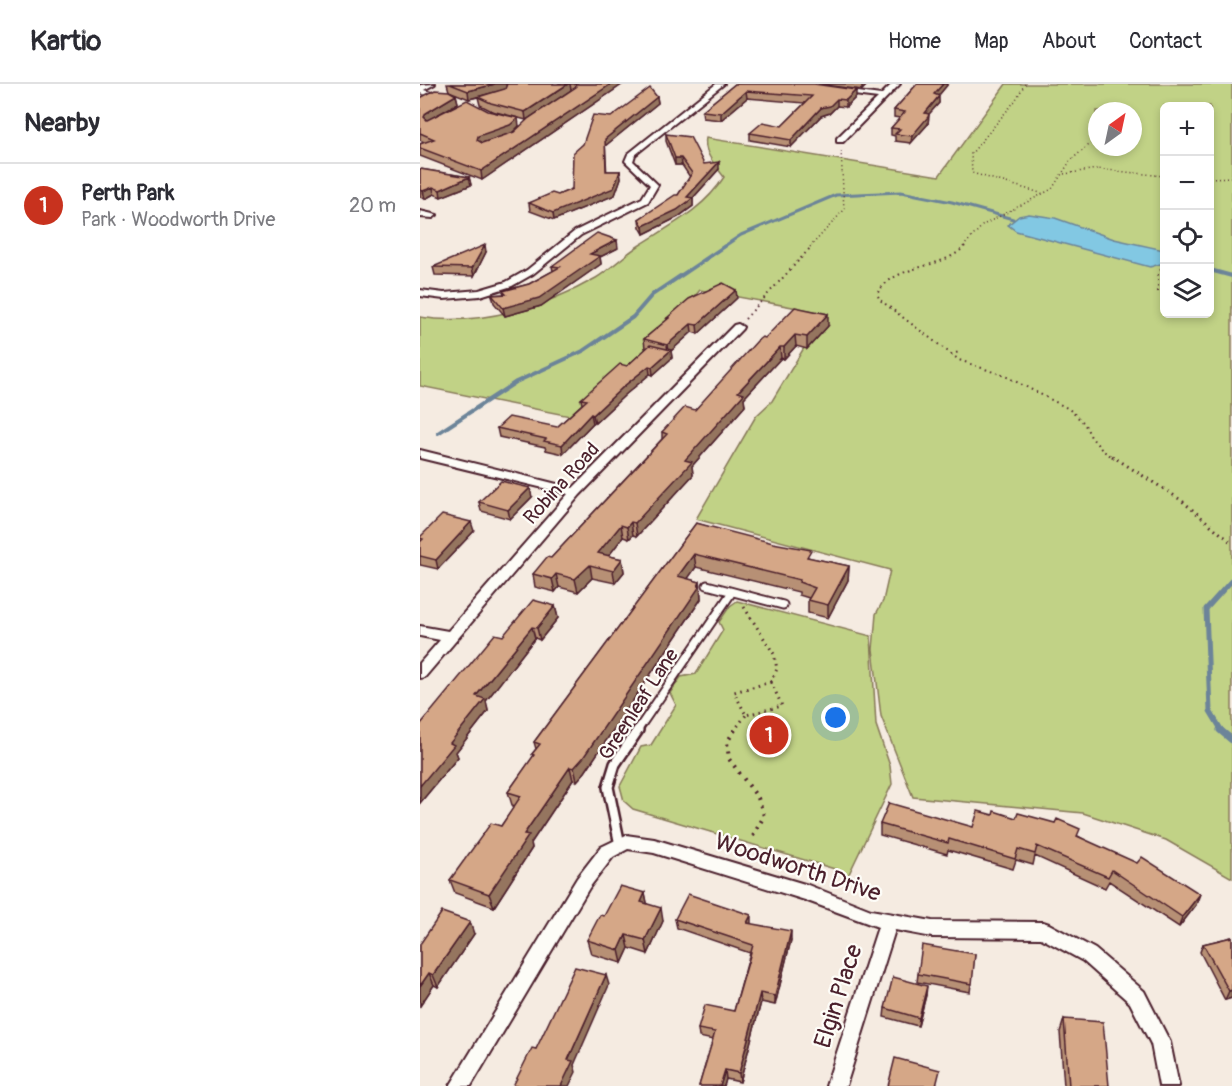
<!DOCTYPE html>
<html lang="en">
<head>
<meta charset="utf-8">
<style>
	body { margin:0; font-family:Pangolin,sans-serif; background:#f2f2f3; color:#2b2b33 }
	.controls { position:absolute; right:18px; top:18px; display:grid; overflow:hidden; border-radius:9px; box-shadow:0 3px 9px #0003 }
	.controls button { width:54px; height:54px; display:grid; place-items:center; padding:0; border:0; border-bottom:2px solid #e1e1e2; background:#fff; color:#2b2b33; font:30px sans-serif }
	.compass { position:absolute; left:668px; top:18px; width:54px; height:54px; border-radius:50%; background:#fff; box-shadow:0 3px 9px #0003; rotate:33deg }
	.you { position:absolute; left:416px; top:634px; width:21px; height:21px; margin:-15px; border:4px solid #fff; border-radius:50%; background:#1a73e8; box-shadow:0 0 0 9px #1a73e833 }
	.badge { display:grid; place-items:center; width:39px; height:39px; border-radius:50%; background:#c8321e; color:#fff; font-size:20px; font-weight:700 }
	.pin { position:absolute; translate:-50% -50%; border:3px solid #fff; box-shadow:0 2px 6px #0006 }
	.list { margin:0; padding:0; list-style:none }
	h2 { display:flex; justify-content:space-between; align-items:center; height:78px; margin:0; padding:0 24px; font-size:26px }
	h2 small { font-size:20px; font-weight:400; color:#7c7c81 }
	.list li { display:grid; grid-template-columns:39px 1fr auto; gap:18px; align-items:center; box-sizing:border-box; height:84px; padding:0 24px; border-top:2px solid #e1e1e2 }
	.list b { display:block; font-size:22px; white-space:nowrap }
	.list p { margin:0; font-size:20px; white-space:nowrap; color:#7c7c81 }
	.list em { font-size:20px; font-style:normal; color:#7c7c81 }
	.icon { flex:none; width:33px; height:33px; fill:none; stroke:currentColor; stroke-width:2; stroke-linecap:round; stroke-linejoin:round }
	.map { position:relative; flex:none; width:812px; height:1002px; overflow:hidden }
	header { display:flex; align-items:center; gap:36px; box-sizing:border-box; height:84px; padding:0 30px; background:#fff; border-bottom:2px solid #e1e1e2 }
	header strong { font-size:28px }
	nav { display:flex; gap:33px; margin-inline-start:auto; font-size:21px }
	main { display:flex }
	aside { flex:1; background:#fff }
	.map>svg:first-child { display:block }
	.green { fill:#c1d286; stroke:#867858; stroke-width:1.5; fill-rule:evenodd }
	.water { fill:#82c8e3; stroke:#6c8499; stroke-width:1.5 }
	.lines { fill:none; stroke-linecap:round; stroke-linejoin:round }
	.stream-far3 { stroke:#6c8499; stroke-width:3 }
	.stream-far2 { stroke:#6c8499; stroke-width:4 }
	.stream-far1 { stroke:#6c8499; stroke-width:5 }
	.stream { stroke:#6c8499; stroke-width:7 }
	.service-far2-casing { stroke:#4a1f2b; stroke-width:7 }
	.service-far1-casing { stroke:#4a1f2b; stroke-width:11 }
	.service-casing { stroke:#4a1f2b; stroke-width:14 }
	.minor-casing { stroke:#4a1f2b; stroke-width:4 }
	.secondary-casing { stroke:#4a1f2b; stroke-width:4 }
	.path-far3 { stroke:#4a1f2b; stroke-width:1.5; stroke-dasharray:1 3; stroke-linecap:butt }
	.path-far2 { stroke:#4a1f2b; stroke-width:2; stroke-dasharray:1.5 4; stroke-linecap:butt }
	.path-far1 { stroke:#4a1f2b; stroke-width:3; stroke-dasharray:1.5 4.5; stroke-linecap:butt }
	.path { stroke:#4a1f2b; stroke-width:4; stroke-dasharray:2 6; stroke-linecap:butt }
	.service-far2 { stroke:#fdfcf7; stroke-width:4 }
	.service-far1 { stroke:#fdfcf7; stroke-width:7 }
	.service { stroke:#fdfcf7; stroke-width:9 }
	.minor { fill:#fdfcf7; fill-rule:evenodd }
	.secondary { fill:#fdfcf7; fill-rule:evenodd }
	.wall { fill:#b79074; stroke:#4a1f2b; stroke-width:1.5 }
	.shaded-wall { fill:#95755e; stroke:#4a1f2b; stroke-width:1.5 }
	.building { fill:#d5a787; stroke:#4a1f2b; stroke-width:1.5 }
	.labels { text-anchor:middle; stroke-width:4.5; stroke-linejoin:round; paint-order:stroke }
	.street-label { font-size:20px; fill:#4a1f2b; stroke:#fdfcf7 }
	.near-street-label { font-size:24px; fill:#4a1f2b; stroke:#fdfcf7 }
</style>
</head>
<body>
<header>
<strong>Kartio</strong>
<nav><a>Home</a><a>Map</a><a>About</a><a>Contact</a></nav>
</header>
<main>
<aside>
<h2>Nearby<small></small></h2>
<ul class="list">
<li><span class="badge">1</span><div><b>Perth Park</b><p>Park · Woodworth Drive</p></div><em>20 m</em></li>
</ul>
</aside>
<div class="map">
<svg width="812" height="1002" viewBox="0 0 812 1002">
	<rect width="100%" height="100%" fill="#f5ebe1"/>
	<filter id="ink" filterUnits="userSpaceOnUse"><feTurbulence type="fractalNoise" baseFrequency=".0167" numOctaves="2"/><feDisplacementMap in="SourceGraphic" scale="12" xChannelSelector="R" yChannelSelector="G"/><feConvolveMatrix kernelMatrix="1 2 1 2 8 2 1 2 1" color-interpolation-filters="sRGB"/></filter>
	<g filter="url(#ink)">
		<path class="green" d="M586 0H812V794L746 756 663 729 493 713 461 632 453 565 456 530 463 517 470 486 276 435 336 332 352 317 405 229 280 206 170 336 0 302V233C56 243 128 222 176 194 191 185 204 171 220 161 251 141 284 125 304 93 296 82 283 69 286 54L519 92ZM744 22H790V230H744ZM677 27H713V63H677Z
			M317 517 451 552 456 641 470 682 472 700 428 792 418 786 213 725 204 717 200 702 221 663 231 661 256 621 250 609 261 593 276 590 303 546 299 538 310 522Z"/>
		<path class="water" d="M609 130 635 134 694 155 744 166V179L730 183 596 147 588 141 599 132Z"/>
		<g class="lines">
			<path class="stream-far3" d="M303 163 321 151 416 111 481 108 532 118 593 135"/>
			<path class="stream-far2" d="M790 186 812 192
				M18 349 96 298 163 267 213 233 232 211 305 162"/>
			<path class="stream-far1" d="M802 647 790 627 786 525 812 496"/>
			<path class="stream" d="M800 646 812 656"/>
			<defs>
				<path id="service-far2" d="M0 7 17 12"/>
				<path id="service-far1" d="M287 501 363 521
					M217 647 312 508"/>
				<path id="service" d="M200 761 188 703 195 680 218 646"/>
				<path id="minor" d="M296 0H304L215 71 213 77 238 101 228 118 161 151 113 190 92 202 60 212 24 215 0 212V206L24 209 59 206 86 198 107 186 155 147 222 114 230 101 205 77 208 70Z
					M472 0H480L423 58H417V54L458 14 418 9 414 7 415 5 461 11Z
					M0 127 17 131 13 134 0 133Z
					M318 240 323 243 322 245 160 411 5 593 0 594V579L20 556 0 552V542L28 547 148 410 0 374V366L153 404 314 241Z
					M206 751 234 755 388 801 451 826 512 837 623 838 629 840 675 865 724 907 750 958 759 1002H739L731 960 710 919 663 877 621 854 512 853 475 846 426 1002H406L458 843 385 816 234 769 208 765 193 773 169 804 51 1002H30L157 794 181 763Z"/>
				<path id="secondary" d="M15 0 0 8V1Z"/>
			</defs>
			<use href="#service-far2" class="service-far2-casing"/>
			<use href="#service-far1" class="service-far1-casing"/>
			<use href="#service" class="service-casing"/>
			<use href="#minor" class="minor-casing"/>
			<use href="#secondary" class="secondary-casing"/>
			<path class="path-far3" d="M605 0 595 17 551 70 552 89 624 110
				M644 90 677 85 744 92
				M790 94 812 93
				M390 163 424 126 421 66
				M543 163 563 141 632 105 651 76 675 56"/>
			<path class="path-far2" d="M545 162C522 187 476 178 457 210L460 216 539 276 585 292 649 325 664 339 671 353 682 366 694 374
				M738 208V190L744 181
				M325 235 392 162
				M531 271 541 267"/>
			<path class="path-far1" d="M692 372 761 416 812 459
				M324 523 354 570 357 585 351 598
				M351 598 362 622 326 631 314 608Z
				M314 647 326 631"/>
			<path class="path" d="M315 646 307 658 309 675 338 714 344 732 332 754"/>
			<use href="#service-far2" class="service-far2"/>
			<use href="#service-far1" class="service-far1"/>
			<use href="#service" class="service"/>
			<use href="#minor" class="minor"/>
			<use href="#secondary" class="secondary"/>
		</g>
		<path class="wall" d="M27 0H203L62 96 0 72V60L4 58 0 56V14L36 11 38 19 20 29 99 42 92 49 151 6 106 36 72 27 60 21 58 13 49 15 29 7Z
			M315 0 436 13 426 23 417 22 410 29 401 32 371 63 330 56V49L362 42 385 19 327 14 301 36 283 34 282 27Z
			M398 0H448L442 6Z
			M497 0H528L518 12 519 19 509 30 508 40 491 59 475 57V52L471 51V44L480 34 474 33V26Z
			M237 13 238 19 185 62 186 87H200L201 94 195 111 134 136 110 127 109 119 138 111 152 105 191 33Z
			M246 50 284 80 299 85 273 114V122L258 133 224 150 220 143 219 135 258 111 270 93 262 81H255L246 57Z
			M0 85 49 93 51 101 21 113 14 110 5 115 0 113Z
			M198 164 180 173 181 180 121 222 85 232 74 219 72 211 84 210 83 207 109 200 133 187 132 182Z
			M66 168 54 192 15 191 13 183Z
			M317 214 278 250 272 248 251 267 252 274 233 291 230 290 205 311 175 339H173L143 370 126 366 125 363 79 353 77 344 137 343 162 320 161 315 207 282 227 264H225L224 255 247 236V234Z
			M408 242 387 265 376 262 364 275 361 274 324 314 325 322 272 382 273 391 217 452 213 451 209 455 203 453 188 472 202 475 204 488 195 499 172 494 158 508 139 503 135 508 115 503 113 490 131 474 242 355V348L275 326 345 254Z
			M112 413 90 435 61 427 59 418Z
			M276 439 391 474 429 482 428 496 408 534 388 529V516L389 514 379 511V508L276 483 267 495 280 498 281 515 165 688 157 697 153 696 111 759 112 764 74 823 35 809 30 796 81 742 95 722 92 721 88 708 113 673 112 670 116 665 114 658Z
			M54 447 18 485 0 481V453Z
			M135 522 138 534 120 556 115 554 66 617 68 627 36 668 38 673 0 719V641L83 552Z
			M573 731 596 734 658 752 776 821 759 843 689 797 685 804 615 772 613 781 596 776 593 785 528 766 527 770 460 751V740L553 743Z
			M225 809 227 820 243 837 228 870 209 864 202 879 171 870 167 856 184 832Z
			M255 835 331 840 371 856 355 921 341 918 320 998 306 995 304 1002H279L293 956 279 953 278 945 314 927 330 869 257 844Z
			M54 850 18 903 14 901 0 922V860Z
			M812 853V914L805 916 780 868 783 860Z
			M555 870 550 908 497 898 498 890Z
			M506 911 498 942 464 933 465 924Z
			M644 935 689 1002H644L640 948Z"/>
		<path class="shaded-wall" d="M75 0H86L87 5 49 15 48 7Z
			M148 0H150L151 6 106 36 105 28Z
			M191 0H203L62 96 61 87Z
			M442 0H448L442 6Z
			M523 0H528L514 17V10Z
			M436 6V13L426 23V16Z
			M326 7 327 14 301 36V29Z
			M36 11 38 19 7 37 4 33 6 29Z
			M519 12V19L509 30 508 40 491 59 492 52 505 29Z
			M237 13 238 19 185 62 187 94 185 55Z
			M417 15V22L410 29 401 32 371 63V56L401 24Z
			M98 34 99 42 92 49 59 60 57 56 58 52Z
			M255 74H261L262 81H255Z
			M299 78V85L272 115 273 114V122L258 133 224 150 223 142 267 113Z
			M200 87 201 94 195 111 134 136 133 129Z
			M49 93 51 101 21 113 20 106Z
			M13 103 14 110 5 115 3 107Z
			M197 156 198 164 180 173 181 180 121 222 85 232 83 224 170 170Z
			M65 161 66 168 54 192 52 184Z
			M316 206 317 214 278 250 277 241Z
			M408 230V242L387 265V253Z
			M271 240 272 248 251 267 252 274 233 291 232 283 248 269 247 261Z
			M375 251 376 262 364 275V263Z
			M360 263 361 274 324 314 325 322 272 382 273 391 217 452 215 439 318 308Z
			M229 282 230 290 205 311 175 339 173 331 204 302Z
			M171 330 173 339 143 370 142 361Z
			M110 404 112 413 90 435 88 426Z
			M51 438 54 447 18 485 16 476Z
			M211 438 213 451 209 455 207 443Z
			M201 441 203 453 181 482 178 469Z
			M274 470 276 483 260 506 258 492Z
			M202 475 204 488 195 499 193 487Z
			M170 481 172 494 158 508 155 495Z
			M429 482 428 496 408 534V521Z
			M136 490 139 503 135 508 132 495Z
			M280 498 281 515 165 688 157 697 154 684Z
			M135 522 138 534 120 556 117 544Z
			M112 543 115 554 66 617 68 627 36 668 38 673 0 719V702L30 659 56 612Z
			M150 683 153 696 111 759 112 764 74 823 69 810 104 750Z
			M225 809 228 823 221 818Z
			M780 810 776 821 759 843 762 833Z
			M241 824 243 837 228 870 225 856Z
			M331 831V840L327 839Z
			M50 838 54 850 18 903 13 891Z
			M371 847V856L355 921V912Z
			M206 851 209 864 202 879 199 866Z
			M9 889 14 901 0 922V902Z
			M186 891 189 901 154 981 156 988 149 1002H141L148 976Z
			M507 902 506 911 498 942 499 934Z
			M812 906V914L805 916 809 907Z
			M340 909 341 918 320 998 319 989Z
			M305 986 306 995 304 1002H300Z"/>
		<path class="building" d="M30 0H75L48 7Z
			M87 0H148L105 28 71 19 58 13 85 5Z
			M155 0H191L61 87 0 64V60L14 55 0 49V14L15 6 29 7 36 11 6 29 4 33 7 36 47 16 68 27 98 34 90 41 58 52 57 56 62 59 94 48 108 35 156 3Z
			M315 0H394L436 6 426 16 417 15 410 22 401 24 371 56 330 49 343 38 362 42 392 12 326 7 301 29 282 27Z
			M497 0H523L514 10 519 12 505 29 509 30 508 33 492 52 475 50 480 45 471 44 485 28 474 26Z
			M230 4 237 13 185 55 186 87H200L194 104 133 129 109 119 132 109 138 111 152 105 153 69 163 60 173 31 191 33Z
			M246 50 270 53 284 80 299 78 267 113 273 114 257 126 223 142 219 135 255 111H258L272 89 261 74H255Z
			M0 85 49 93 20 106 13 103 3 107 0 106Z
			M177 149 197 156 170 170 180 172 119 214 83 224 72 211 86 210 83 207 109 200 140 183 132 182Z
			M65 161 52 184 13 183Z
			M303 199 316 206 277 241 271 240 247 261 224 255 249 234H247L269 215Z
			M375 223 408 230 387 253 375 251 364 263H360L318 308 324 310 265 376 272 378 215 439 211 438 207 443 201 441 178 469 202 475 193 487 170 481 155 495 136 490 132 495 113 490 127 473 131 474 247 350 242 348 265 323 275 326 337 257 342 253 345 254Z
			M230 261 251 266 232 283 229 282 204 302 173 331 171 330 142 361 124 357 126 355 77 344 89 333 137 343 167 316 161 315 200 280 207 282Z
			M81 397 110 404 88 426 59 418Z
			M22 431 51 438 16 476 0 472V458L3 455 0 454V453Z
			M276 439 353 459 391 466 387 473 429 482 408 521 388 516 395 504 379 498 380 496 274 470 258 492 280 498 278 502H280L163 674 154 684 150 683 104 750 109 751 69 810 30 796 71 739 81 742 101 712 88 708 114 671 112 670 120 660 114 658Z
			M113 516 135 522 117 544 112 543 56 612 65 615 30 659 34 661 0 702V641L75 550 83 552Z
			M469 719 553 743 558 727 573 731 574 727 596 734 598 729 635 739 637 735 660 745 657 752 717 779 722 773 780 810 762 833 692 786 688 793 617 762 615 770 598 765 595 775 529 755 528 759 460 740Z
			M200 802 225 809 221 818 241 824 225 856 206 851 199 866 167 856 180 831 184 832Z
			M268 810 331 831 327 839 371 847 355 912 340 909 319 989 305 986 300 1002H279L295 948 278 945 285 921 314 927 333 861 255 835Z
			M22 828 50 838 13 891 9 889 0 902V860Z
			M812 853V906L809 907 783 860Z
			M502 861 555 870 552 900 498 890Z
			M155 883 186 891 148 976 153 977 141 1002H93L112 964 116 965Z
			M473 893 507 902 499 934 465 924Z
			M644 935 683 938 689 1002H649Z
			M475 974 520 986 516 1002H468Z"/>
	</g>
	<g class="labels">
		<g class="street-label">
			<text transform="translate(141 399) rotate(-48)" y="7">Robina Road</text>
			<text transform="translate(218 620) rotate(-57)" y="7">Greenleaf Lane</text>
		</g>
		<g class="near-street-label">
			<text transform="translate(378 783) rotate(18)" y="8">Woodworth Drive</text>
			<text transform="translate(418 912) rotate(-72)" y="8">Elgin Place</text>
		</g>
	</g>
</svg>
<div class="controls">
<button>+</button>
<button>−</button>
<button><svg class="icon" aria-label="locate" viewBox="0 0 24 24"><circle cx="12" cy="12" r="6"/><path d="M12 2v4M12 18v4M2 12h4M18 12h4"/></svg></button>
<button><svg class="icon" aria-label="layers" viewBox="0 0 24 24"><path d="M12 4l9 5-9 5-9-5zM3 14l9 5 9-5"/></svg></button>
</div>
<svg class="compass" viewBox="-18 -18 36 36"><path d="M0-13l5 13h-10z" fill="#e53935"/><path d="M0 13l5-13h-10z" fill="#7c7c81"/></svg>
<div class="you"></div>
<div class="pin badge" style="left:349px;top:651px">1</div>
</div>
</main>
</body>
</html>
